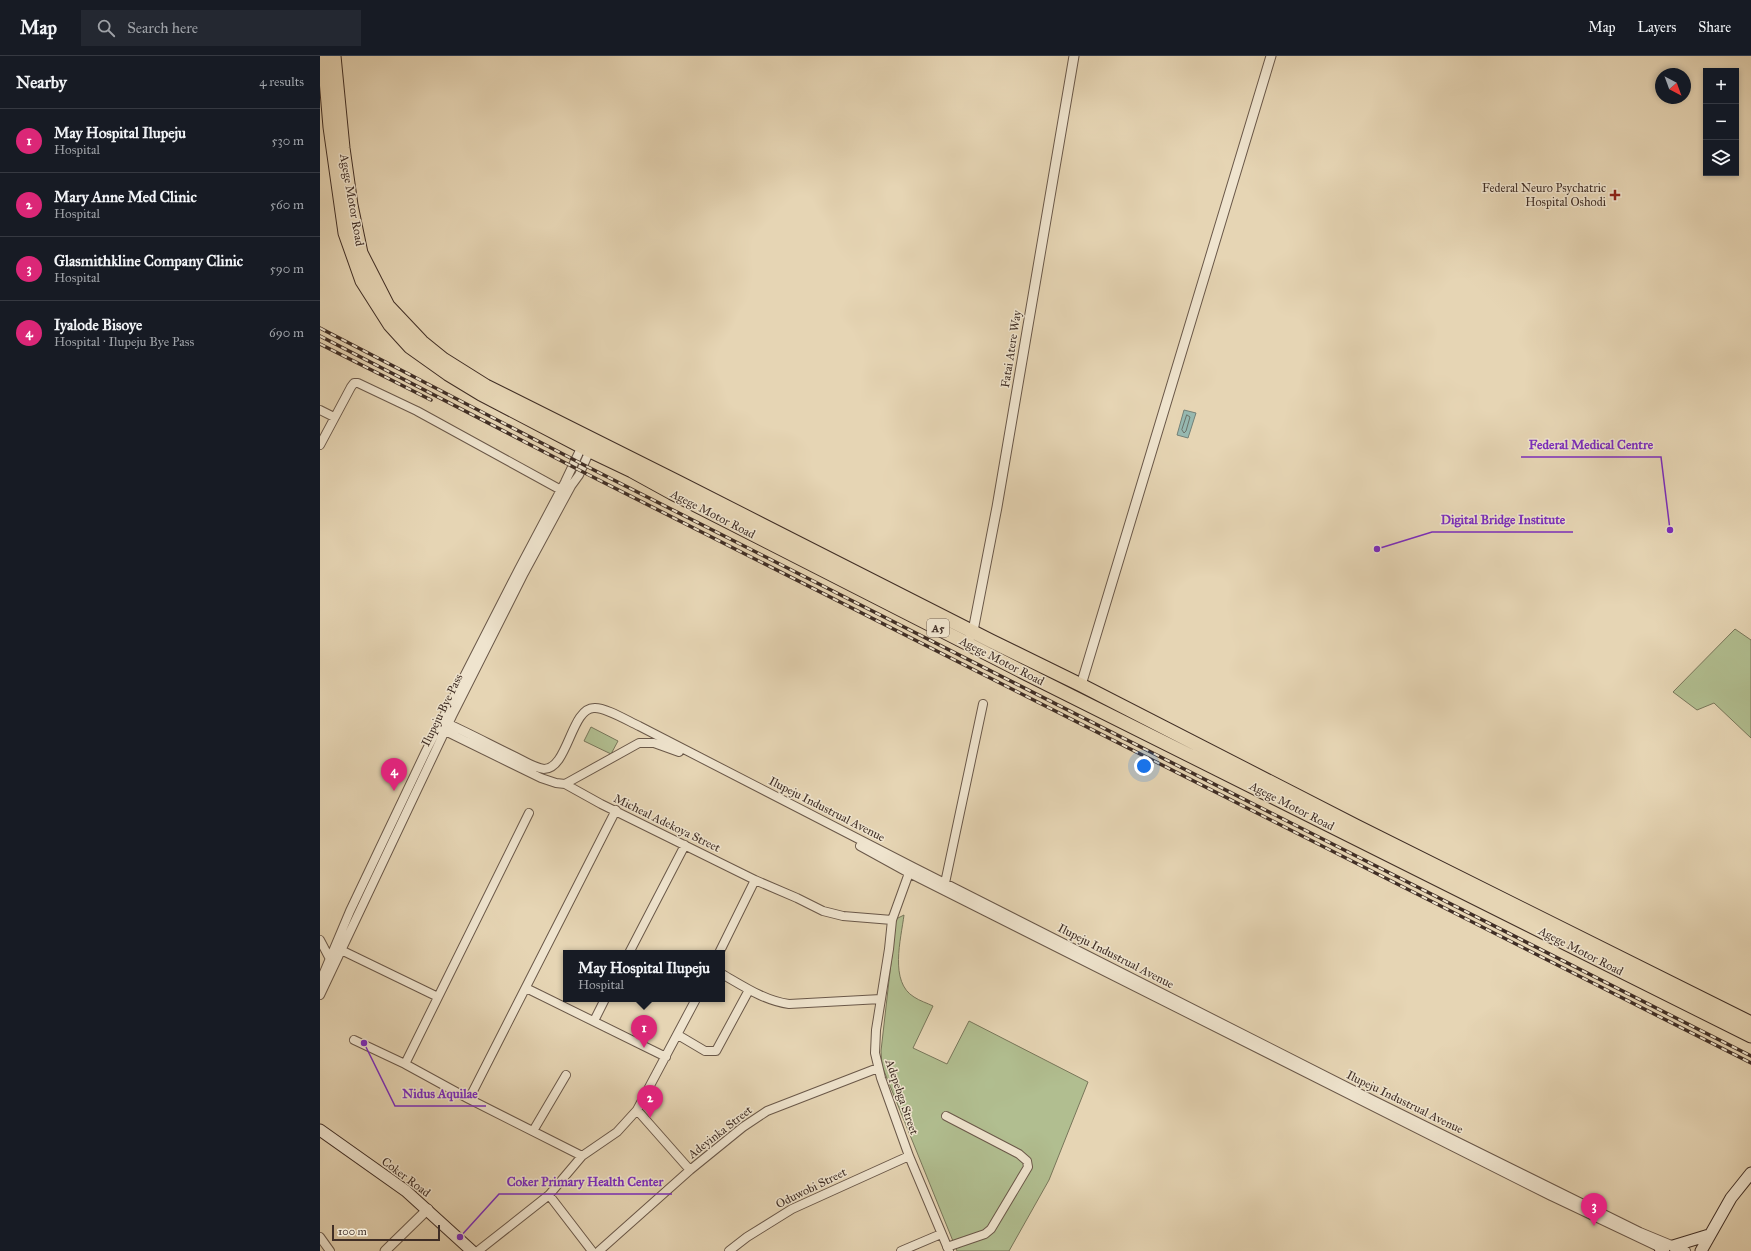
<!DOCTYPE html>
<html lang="en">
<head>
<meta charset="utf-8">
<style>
	body { margin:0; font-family:"IM FELL Great Primer",serif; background:#242831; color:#f1f3f6 }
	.controls { position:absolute; right:12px; top:12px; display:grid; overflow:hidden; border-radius:0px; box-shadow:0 2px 6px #0003 }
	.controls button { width:36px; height:36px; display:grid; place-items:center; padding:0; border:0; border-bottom:1px solid #363941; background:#171b24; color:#f1f3f6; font:20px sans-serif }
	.compass { position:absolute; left:1335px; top:12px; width:36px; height:36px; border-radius:50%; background:#171b24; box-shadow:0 2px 6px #0003; rotate:139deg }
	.scale { position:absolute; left:12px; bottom:10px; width:108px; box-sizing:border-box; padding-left:4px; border:2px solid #402e25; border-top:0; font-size:11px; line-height:14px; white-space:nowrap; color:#402e25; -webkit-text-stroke:3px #efe4ce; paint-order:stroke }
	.you { position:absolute; left:824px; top:710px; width:14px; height:14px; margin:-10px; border:3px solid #fff; border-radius:50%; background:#1a73e8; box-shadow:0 0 0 6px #1a73e833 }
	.badge { display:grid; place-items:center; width:26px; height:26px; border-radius:50%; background:#db2777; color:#fff; font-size:13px; font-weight:700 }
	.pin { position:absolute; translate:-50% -33px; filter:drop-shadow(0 1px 2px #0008) }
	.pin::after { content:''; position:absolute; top:21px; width:14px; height:12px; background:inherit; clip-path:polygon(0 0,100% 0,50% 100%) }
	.popup { position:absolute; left:243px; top:894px; width:162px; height:52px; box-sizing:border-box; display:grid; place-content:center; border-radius:0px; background:#171b24; filter:drop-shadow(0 1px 3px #0005); font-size:13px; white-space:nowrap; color:#9ea1a6 }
	.popup b { font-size:15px; color:#f1f3f6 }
	.popup::after { content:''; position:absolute; left:50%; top:100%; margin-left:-8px; border:8px solid transparent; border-top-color:#171b24 }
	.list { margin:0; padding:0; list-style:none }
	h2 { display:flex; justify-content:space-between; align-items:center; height:52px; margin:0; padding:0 16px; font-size:17px }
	h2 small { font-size:13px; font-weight:400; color:#9ea1a6 }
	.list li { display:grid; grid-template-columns:26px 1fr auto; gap:12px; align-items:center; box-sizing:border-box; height:64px; padding:0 16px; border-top:1px solid #363941 }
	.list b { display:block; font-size:15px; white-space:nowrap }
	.list p { margin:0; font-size:13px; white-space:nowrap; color:#9ea1a6 }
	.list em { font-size:13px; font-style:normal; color:#9ea1a6 }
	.icon { flex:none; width:22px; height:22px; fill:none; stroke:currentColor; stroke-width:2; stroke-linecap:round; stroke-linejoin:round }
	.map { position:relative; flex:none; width:1431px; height:1195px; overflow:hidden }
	header { display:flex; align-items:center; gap:24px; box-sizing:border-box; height:56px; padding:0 20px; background:#171b24; border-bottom:1px solid #363941 }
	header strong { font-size:19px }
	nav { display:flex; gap:22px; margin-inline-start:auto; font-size:14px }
	.search { width:280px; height:36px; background:#242831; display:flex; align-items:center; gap:10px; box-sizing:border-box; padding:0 14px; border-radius:0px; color:#9ea1a6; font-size:15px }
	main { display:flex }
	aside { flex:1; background:#171b24 }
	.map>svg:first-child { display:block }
	.green { fill:#b1be90; stroke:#78765a }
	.water { fill:#96b8b0; stroke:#748178 }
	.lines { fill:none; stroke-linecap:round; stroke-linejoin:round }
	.shore { stroke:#6b736a; stroke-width:1 }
	.minor-casing { stroke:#6a5849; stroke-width:10 }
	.tertiary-casing { stroke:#6a5849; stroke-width:11 }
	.secondary-casing { stroke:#402e25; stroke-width:13 }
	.trunk-casing { stroke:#402e25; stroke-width:15 }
	.minor { stroke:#efe4ce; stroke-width:8 }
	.tertiary { stroke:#efe4ce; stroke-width:9 }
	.secondary { stroke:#efe4ce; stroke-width:11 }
	.trunk { stroke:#e6d5b4; stroke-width:13 }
	.rail-casing { stroke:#402e25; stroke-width:3.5 }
	.rail { stroke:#efe4ce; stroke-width:2; stroke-dasharray:6; stroke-linecap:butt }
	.poi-dot { fill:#8f2418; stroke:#efe4ce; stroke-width:1.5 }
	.labels { text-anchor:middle; stroke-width:3; stroke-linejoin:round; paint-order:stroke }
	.shield { fill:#efe4ce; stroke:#746558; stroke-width:1 }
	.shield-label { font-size:11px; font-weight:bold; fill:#402e25 }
	.poi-label { font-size:12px; fill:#402e25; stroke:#efe4ce; text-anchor:end }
	.street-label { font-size:12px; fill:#402e25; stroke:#efe4ce }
	.leader { fill:none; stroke:#7b2cbf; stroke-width:1.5 }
	.callout-dot { fill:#7b2cbf; stroke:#efe4ce; stroke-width:1.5 }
	.callout-label { font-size:13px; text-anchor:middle; font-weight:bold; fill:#7b2cbf; stroke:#efe4ce; stroke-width:3; stroke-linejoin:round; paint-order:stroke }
</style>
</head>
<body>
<header>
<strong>Map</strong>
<div class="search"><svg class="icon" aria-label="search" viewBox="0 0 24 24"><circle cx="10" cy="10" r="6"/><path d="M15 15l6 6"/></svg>Search here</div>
<nav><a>Map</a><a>Layers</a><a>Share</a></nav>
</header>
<main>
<aside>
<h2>Nearby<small>4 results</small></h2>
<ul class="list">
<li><span class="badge">1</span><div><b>May Hospital Ilupeju</b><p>Hospital</p></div><em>530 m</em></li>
<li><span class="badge">2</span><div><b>Mary Anne Med Clinic</b><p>Hospital</p></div><em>560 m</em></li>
<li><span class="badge">3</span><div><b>Glasmithkline Company Clinic</b><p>Hospital</p></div><em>590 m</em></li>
<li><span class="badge">4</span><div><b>Iyalode Bisoye</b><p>Hospital · Ilupeju Bye Pass</p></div><em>690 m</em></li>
</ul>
</aside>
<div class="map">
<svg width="1431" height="1195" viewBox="0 0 1431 1195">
	<rect width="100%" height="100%" fill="#e6d5b4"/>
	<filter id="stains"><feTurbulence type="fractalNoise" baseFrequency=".005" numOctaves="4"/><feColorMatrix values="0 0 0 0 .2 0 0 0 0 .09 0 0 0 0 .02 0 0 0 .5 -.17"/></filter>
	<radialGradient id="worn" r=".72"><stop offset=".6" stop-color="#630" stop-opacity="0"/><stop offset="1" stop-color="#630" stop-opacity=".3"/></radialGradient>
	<path class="green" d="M1415 573 1431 584V682L1394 647 1377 654 1353 636Z
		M271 671 298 685 291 698 264 685Z
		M584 859C581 883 569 926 594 941 600 945 607 947 613 950L593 992 627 1008 649 965 768 1026 729 1124 689 1195H637L562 1010 561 995 576 863Z"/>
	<path class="water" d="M864 354 876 357 868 382 857 379Z"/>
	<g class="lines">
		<path class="shore" d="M867 359 870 361 866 375 864 377 862 374Z"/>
		<defs>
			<path id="minor" d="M0 354 14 361
				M0 389 31 331 34 327H38L97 355 241 434
				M122 665C147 676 171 689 196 701 204 705 215 712 224 713 248 713 251 652 274 652 285 651 308 665 319 670L593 811 1053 1044 1320 1176 1366 1195
				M121 673 221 722 236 727 245 728 281 748 435 824 477 842 503 855 523 860 572 864
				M245 728 319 687H334L359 696
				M540 790 589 817 1231 1140 1345 1194
				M589 817 572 864 569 893 556 974 555 997 561 1022 589 1100 629 1195
				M625 827 663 648
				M0 884 11 905
				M21 894 118 941
				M309 897 365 789
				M399 897 435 824
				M402 918C423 930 445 945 469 948L561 943
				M0 926 30 855 106 695 199 513 245 426 263 388
				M206 932 346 1001
				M0 939 132 660 204 517 251 430 259 419 271 392
				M274 965 285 943
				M358 979 385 995H396L429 934
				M34 984 85 1008 149 1043 262 1100
				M85 1008 209 757
				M149 1043 296 754
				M317 1054 370 1114
				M626 1060 699 1098 707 1105 708 1111 671 1173 665 1178 627 1191
				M213 1075 246 1019
				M229 1139 272 1195
				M0 1181 10 1195
				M158 1195 229 1139 262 1100 297 1076 317 1054 376 943
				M279 1195 370 1114 423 1071 447 1055 558 1012
				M409 1195 427 1181 472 1153 589 1100
				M581 1195 621 1178"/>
			<path id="tertiary" d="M650 581 653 575 677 451 754 0
				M761 629 951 0
				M65 1195 108 1153"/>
			<path id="secondary" d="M0 1074 86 1135 152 1195
				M1353 1190 1389 1179
				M1340 1192 1342 1195
				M1381 1195 1411 1142 1431 1117"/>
			<path id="trunk" d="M4 0 10 71 25 177 42 225 70 269 90 291 128 318 161 338 270 395 312 415 352 437 703 616 1431 980
				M14 0 23 92 31 149 41 197 68 250 102 286 123 303 166 330 358 426 671 585 761 629 1036 770 1431 967"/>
		</defs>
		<use href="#minor" class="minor-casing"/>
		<use href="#tertiary" class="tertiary-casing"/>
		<use href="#secondary" class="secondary-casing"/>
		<use href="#trunk" class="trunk-casing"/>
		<use href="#minor" class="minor"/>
		<use href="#tertiary" class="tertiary"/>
		<use href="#secondary" class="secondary"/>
		<use href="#trunk" class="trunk"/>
		<defs>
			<path id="rail" d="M0 272 264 409 1431 1000
				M0 280 261 415 1431 1007
				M0 288 111 344"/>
		</defs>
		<use href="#rail" class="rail-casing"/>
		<use href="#rail" class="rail"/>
	</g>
	<path class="poi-dot" d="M1293 133h4v4h4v4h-4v4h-4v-4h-4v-4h4z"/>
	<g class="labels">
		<rect class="shield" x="607" y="563" width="22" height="18" rx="3"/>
		<g class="shield-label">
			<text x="618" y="576">A5</text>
		</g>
		<g class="poi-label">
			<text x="1286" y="136">Federal Neuro Psychatric<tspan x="1286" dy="14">Hospital Oshodi</tspan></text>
		</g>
		<g class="street-label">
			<text transform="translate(32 144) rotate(80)" y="4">Agege Motor Road</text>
			<text transform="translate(691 293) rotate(-81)" y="4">Fatai Atere Way</text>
			<text transform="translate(393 458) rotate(27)" y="4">Agege Motor Road</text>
			<text transform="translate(682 605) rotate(27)" y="4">Agege Motor Road</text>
			<text transform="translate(122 654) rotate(-64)" y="4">Ilupeju Bye Pass</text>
			<text transform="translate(972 750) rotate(27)" y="4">Agege Motor Road</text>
			<text transform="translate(507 753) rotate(27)" y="4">Ilupeju Industrual Avenue</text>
			<text transform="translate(347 767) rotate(26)" y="4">Micheal Adekoya Street</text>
			<text transform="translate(1261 895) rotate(27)" y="4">Agege Motor Road</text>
			<text transform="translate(796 900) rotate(27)" y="4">Ilupeju Industrual Avenue</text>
			<text transform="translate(582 1041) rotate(71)" y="4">Adepebga Street</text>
			<text transform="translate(1085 1046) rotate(26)" y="4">Ilupeju Industrual Avenue</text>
			<text transform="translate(400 1076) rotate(-38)" y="4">Adeyinka Street</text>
			<text transform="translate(86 1121) rotate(37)" y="4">Coker Road</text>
			<text transform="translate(491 1132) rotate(-26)" y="4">Oduwobi Street</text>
		</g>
	</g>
	<path class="leader" d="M1350 474L1341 401H1201M1057 493L1112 476H1253M44 987L75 1050H166M140 1181L179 1138H352"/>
	<g class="callout-dot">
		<circle cx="1350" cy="474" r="4"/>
		<circle cx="1057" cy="493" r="4"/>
		<circle cx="44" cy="987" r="4"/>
		<circle cx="140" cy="1181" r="4"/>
	</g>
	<g class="callout-label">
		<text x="1271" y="393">Federal Medical Centre</text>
		<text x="1183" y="468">Digital Bridge Institute</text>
		<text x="120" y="1042">Nidus Aquilae</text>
		<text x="265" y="1130">Coker Primary Health Center</text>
	</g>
	<rect width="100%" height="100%" filter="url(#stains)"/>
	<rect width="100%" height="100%" fill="url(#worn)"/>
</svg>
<div class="controls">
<button>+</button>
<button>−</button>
<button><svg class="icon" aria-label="layers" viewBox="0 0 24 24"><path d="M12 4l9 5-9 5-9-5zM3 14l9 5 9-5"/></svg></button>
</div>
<svg class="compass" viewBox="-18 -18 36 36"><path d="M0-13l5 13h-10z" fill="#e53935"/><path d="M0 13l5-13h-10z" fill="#9ea1a6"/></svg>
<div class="scale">100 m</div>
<div class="you"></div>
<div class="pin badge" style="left:324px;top:992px">1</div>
<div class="popup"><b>May Hospital Ilupeju</b>Hospital</div>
<div class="pin badge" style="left:330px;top:1062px">2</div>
<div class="pin badge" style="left:1274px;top:1170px">3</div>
<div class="pin badge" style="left:74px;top:735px">4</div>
</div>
</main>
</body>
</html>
